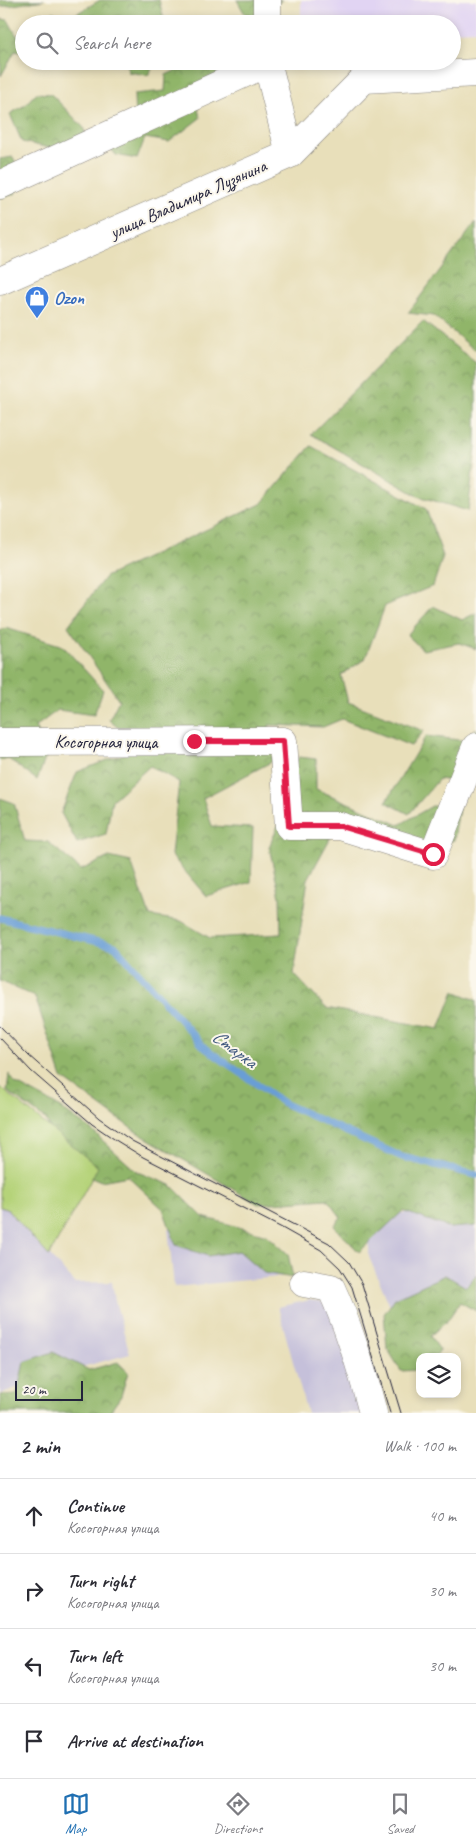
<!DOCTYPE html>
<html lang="en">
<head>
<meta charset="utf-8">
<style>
	body { margin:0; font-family:Caveat,sans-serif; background:#f2f2f3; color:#2b2b33 }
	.controls { position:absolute; right:15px; bottom:15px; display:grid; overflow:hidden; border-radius:10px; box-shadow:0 2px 8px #0003 }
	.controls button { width:45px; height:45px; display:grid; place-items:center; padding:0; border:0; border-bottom:1px solid #e1e1e2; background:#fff; color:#2b2b33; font:25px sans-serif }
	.scale { position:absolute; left:15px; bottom:12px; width:68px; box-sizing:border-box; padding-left:5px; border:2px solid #22223b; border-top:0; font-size:14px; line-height:18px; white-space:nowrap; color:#22223b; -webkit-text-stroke:4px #fbf7ec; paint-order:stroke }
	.stop { position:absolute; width:15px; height:15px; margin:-11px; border:4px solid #e11d48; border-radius:50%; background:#fff }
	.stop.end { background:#e11d48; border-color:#fff; box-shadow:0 1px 5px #0008 }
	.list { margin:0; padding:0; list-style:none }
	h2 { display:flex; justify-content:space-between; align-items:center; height:65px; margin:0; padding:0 20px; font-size:21px }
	h2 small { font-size:16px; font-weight:400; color:#7c7c81 }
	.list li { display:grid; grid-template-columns:32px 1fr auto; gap:15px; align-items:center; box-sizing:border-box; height:75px; padding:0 20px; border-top:1px solid #e1e1e2 }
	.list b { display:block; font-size:19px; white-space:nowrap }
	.list p { margin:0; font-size:16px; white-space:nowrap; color:#7c7c81 }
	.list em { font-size:16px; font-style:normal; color:#7c7c81 }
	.icon { flex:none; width:28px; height:28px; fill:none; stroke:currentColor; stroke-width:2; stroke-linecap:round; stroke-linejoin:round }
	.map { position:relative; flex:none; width:476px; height:1413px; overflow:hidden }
	.search { position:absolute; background:#fff; box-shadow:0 2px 8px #0003; left:15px; right:15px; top:15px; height:55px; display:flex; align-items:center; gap:12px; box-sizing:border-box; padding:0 18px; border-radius:28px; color:#7c7c81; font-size:19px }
	.sheet { height:365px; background:#fff }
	nav { display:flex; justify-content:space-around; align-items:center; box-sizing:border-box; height:70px; border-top:1px solid #e1e1e2; background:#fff; font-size:14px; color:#7c7c81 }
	nav a { display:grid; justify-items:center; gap:2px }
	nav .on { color:#1f6fb2 }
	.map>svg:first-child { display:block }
	.built { fill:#e1d4f3 }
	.industrial { fill:#c5c0da }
	.forest { fill:url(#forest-crowns); stroke:#596c52 }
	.garden { fill:#b5d379; stroke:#6c7a5a }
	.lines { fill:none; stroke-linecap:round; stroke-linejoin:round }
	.stream { stroke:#699ed5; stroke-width:7 }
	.street-casing { stroke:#85807a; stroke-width:29 }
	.street { stroke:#fff; stroke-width:28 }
	.tram { stroke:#22223b; stroke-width:1 }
	.route { stroke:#e11d48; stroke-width:6 }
	.labels { text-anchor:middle; stroke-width:4; stroke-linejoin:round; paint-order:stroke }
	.street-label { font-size:18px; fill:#22223b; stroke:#fbf7ec }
	.shop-label { font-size:18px; font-weight:bold; fill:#366cbe; stroke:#fbf7ec; text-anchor:start }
	.water-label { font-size:19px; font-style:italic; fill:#425a80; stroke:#fbf7ec }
</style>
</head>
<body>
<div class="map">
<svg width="476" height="1413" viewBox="0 0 476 1413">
	<defs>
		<pattern id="forest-crowns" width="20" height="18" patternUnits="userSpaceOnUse" patternTransform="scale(1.25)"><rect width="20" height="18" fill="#90b569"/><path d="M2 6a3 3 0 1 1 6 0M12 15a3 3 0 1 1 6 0" fill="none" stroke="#759358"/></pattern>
	</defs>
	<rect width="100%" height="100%" fill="#fbf7ec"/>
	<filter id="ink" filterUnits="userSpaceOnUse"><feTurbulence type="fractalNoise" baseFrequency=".02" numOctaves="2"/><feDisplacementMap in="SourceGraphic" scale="10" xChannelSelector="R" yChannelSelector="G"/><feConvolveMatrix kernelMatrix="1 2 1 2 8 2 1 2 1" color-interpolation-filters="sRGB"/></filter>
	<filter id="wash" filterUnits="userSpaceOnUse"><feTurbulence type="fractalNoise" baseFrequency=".0096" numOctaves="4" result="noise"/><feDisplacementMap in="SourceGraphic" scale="20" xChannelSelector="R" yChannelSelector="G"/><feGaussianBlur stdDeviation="1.12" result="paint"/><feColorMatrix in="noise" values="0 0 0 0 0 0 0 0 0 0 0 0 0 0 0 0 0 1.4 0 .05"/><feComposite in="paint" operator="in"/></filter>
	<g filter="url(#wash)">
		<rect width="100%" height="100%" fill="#e8dfba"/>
		<path class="built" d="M301 0H476V30L452 31V24H301Z"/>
		<path class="industrial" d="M0 1207 7 1209 75 1283 112 1282 115 1301 130 1354 52 1375 0 1394Z
			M369 1212 476 1215V1299L393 1313 369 1257Z
			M168 1228 255 1251 288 1276 174 1287Z
			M310 1300 322 1302 333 1311 361 1413H307L278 1307Z"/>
		<path class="forest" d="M0 0H44L0 7Z
			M100 0H159L165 24H36L53 12 69 18Z
			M237 0H282L261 15 245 14Z
			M0 19 8 20 17 36 24 32V53L15 51 1 76Z
			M126 61H157L148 75 128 72Z
			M196 61 233 62 214 100 197 104 200 118 169 142 145 138 137 159 116 155 103 140 135 122 134 94 165 91 166 75Z
			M36 93 51 94 84 128 87 147 72 153 22 142 10 114 25 105Z
			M13 157 22 176 15 194 0 198V159Z
			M476 222V351L434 316 408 313Z
			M423 321 476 363V446L468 511 418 496 311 434Z
			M311 446 426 509 443 556 433 586 385 606 365 659 341 675 348 702 424 731 411 746 342 719 323 727 269 725 273 761 203 798 212 826 253 828 251 882 206 896 171 855 179 782 150 766 112 800 106 834 77 843 61 813 77 772 141 747 109 720 119 700 68 626 105 577 261 504Z
			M433 606 462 620 476 613V649L459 643 423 650 407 635Z
			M6 628 63 646 103 690 94 715 58 710 35 727 49 749 37 780 7 758 0 761V631Z
			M476 728V785L439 779 409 814 386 802 426 736 468 741Z
			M299 757 316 759V789L399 825 432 806 459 808 454 840 428 850 333 833 308 879 294 974 326 1008 439 1029 454 991 476 1000V1226L450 1228 403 1211 359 1252 334 1226 341 1217 327 1199 258 1204 135 1131 62 1078 35 997 0 981V798L14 803 25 841 48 842 81 870 109 857 131 862 150 916 181 921 210 938 281 934 280 897 269 847 281 819 280 778Z
			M9 1074 15 1083 56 1105 90 1129 137 1172 171 1185 203 1217 267 1235 288 1254 293 1278 264 1273 239 1251 208 1256 176 1245 163 1209 128 1176 101 1181 75 1170 45 1119 7 1091Z
			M445 1275 466 1287 476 1275V1311L460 1302 447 1321 430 1336 440 1350 435 1357H420V1370L401 1371 387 1348 384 1314 395 1298Z
			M53 1352 89 1370 118 1362 128 1372 121 1396 109 1413H0V1395L17 1394 24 1362Z"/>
		<path class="garden" d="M0 1087 98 1167 49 1256 7 1209 0 1207Z"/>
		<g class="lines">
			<path class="stream" d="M0 918 115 946 205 1048 285 1104 402 1157 476 1175"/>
		</g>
	</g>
	<g filter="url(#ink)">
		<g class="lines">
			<defs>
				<path id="street" d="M267 24V0
					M267 61 290 154
					M0 185 267 63
					M0 281 290 154 364 79 476 73
					M0 742 283 741 289 826H340L433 855 476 747
					M304 1283 331 1288C350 1329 362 1370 373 1413"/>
			</defs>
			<use href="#street" class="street-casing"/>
			<use href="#street" class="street"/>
			<path class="tram" d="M0 1026 28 1055 99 1118 132 1141 329 1243 349 1262 362 1284 401 1413
				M0 1038 31 1071 92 1124 117 1141 143 1157 282 1228 321 1250 340 1268 352 1287 390 1413"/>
		</g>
	</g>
	<g class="lines" filter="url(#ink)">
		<path class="route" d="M194 741H283L289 826H340L433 854"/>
	</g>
	<defs>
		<symbol id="shop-pin" viewBox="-11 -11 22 30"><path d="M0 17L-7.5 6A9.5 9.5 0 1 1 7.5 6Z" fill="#3f7fe0" stroke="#fbf7ec"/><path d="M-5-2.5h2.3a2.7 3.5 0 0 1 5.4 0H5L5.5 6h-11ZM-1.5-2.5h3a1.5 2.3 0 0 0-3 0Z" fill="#fff"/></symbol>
	</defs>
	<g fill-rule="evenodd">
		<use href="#shop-pin" x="23" y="284" width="28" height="38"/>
	</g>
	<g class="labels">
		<g class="street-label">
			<text transform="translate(188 199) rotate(-24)" y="6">улица Владимира Лузянина</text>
			<text x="106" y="748">Косогорная улица</text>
		</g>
		<g class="shop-label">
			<text x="54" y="304">Ozon</text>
		</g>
		<g class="water-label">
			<text transform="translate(235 1048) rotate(37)" y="7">Старка</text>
		</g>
	</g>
</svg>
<div class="controls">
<button><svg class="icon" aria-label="layers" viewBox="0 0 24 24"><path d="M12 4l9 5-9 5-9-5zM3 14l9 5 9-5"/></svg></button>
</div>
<div class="scale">20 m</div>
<div class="stop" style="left:433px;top:854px"></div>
<div class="stop end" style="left:194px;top:741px"></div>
<div class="search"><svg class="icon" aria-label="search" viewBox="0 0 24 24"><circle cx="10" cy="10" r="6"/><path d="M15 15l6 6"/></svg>Search here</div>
</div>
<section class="sheet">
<h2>2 min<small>Walk · 100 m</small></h2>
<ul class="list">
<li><svg class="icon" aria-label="ahead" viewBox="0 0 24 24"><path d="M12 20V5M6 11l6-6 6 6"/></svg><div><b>Continue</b><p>Косогорная улица</p></div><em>40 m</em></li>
<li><svg class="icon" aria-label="right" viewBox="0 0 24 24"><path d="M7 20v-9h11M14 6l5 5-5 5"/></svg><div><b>Turn right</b><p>Косогорная улица</p></div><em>30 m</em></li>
<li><svg class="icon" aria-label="left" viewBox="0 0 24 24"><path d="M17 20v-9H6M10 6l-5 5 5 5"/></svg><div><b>Turn left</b><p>Косогорная улица</p></div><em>30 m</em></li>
<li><svg class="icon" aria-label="arrive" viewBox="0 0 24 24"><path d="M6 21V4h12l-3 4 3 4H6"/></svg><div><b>Arrive at destination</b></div></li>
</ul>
</section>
<nav>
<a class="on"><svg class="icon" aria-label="map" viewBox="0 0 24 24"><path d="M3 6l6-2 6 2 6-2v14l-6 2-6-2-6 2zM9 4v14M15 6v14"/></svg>Map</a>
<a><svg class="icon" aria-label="directions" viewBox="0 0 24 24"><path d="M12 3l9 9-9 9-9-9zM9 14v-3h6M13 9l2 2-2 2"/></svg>Directions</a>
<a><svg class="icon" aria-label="saved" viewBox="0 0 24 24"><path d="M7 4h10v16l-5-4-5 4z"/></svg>Saved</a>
</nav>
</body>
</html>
